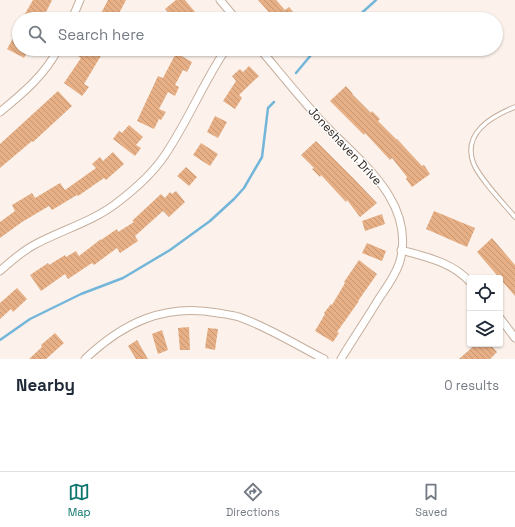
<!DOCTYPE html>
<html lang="en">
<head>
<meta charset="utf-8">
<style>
	body { margin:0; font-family:"Space Grotesk",sans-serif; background:#f2f2f3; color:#1f2937 }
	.controls { position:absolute; right:12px; bottom:12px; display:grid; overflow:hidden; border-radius:4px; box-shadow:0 1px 3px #0004 }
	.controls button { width:36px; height:36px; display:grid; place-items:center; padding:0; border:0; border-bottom:1px solid #e0e1e3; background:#fff; color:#1f2937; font:20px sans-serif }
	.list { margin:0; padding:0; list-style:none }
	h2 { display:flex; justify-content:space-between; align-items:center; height:52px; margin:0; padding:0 16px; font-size:17px }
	h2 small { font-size:13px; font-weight:400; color:#747a83 }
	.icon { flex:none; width:22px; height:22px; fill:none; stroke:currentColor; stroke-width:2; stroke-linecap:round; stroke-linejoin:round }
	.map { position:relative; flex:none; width:515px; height:359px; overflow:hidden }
	.search { position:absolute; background:#fff; box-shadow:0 1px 3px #0004; left:12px; right:12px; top:12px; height:44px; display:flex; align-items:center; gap:10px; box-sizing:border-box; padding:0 14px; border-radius:22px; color:#747a83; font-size:15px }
	.sheet { height:112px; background:#fff }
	nav { display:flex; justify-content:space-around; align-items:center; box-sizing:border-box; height:56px; border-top:1px solid #e0e1e3; background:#fff; font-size:11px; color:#747a83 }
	nav a { display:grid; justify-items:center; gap:2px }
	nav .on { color:#0f766e }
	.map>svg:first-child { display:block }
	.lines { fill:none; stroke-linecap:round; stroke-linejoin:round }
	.stream { stroke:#73b6da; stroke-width:2.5 }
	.building { fill:url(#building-back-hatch) }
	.lane-casing { stroke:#c6ae9c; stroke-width:5.5 }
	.street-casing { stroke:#c6ae9c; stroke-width:9 }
	.lane { stroke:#fff; stroke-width:3.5 }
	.street { stroke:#fff; stroke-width:7 }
	.labels { text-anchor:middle; stroke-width:3; stroke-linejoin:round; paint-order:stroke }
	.street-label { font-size:12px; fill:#2f261f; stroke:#fff }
</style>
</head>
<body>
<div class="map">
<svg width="515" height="359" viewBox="0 0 515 359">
	<defs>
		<pattern id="building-back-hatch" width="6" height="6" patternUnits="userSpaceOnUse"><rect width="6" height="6" fill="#e6af85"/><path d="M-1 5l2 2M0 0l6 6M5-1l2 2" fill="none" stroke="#c69672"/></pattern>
	</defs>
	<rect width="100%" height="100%" fill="#fcf2eb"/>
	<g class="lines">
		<path class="stream" d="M355 19 376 0
			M296 73 311 55 318 49
			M0 340 30 319 81 294 123 278 170 250 210 221 234 199 244 188 262 157 268 108 274 102"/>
	</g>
	<path class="building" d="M33 0H52L46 12 48 13 44 19H22Z
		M108 0H126L116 19H98Z
		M176 0H185L201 19H174L165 9Z
		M258 0H276L285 10 289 7 299 19H275Z
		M19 28V49H29L24 58 7 49Z
		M82 49H105L84 84 89 87 82 96 64 83 81 58 78 56Z
		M176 53 192 62 187 72 183 70 175 85 179 87 175 96 168 92 159 109 166 112 161 120 159 119 154 129 137 121 158 76 163 78Z
		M249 66 259 76 239 95 242 98 235 109 223 101 236 81 232 76 240 69 243 72Z
		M346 86 353 94H352L371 113 372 111 380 119 378 121 396 139H397L422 166 424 165 430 174 412 187 406 179 407 177 392 158 390 160 365 133 364 135 330 101Z
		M58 91 72 106 33 142 32 141 0 168V144Z
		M215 116 227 122 218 138 207 132Z
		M129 125 143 137 136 145 141 148 135 156 113 139 119 131 122 133Z
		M316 141 354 179 377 203 360 217 347 200 346 202 321 175 320 177 312 169 314 168 301 155Z
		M201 143 218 154 210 166 193 155Z
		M113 152 124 164 106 180 104 178 78 196 77 195 52 210 49 206 22 222 0 238V222L15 211 12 205 32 193 35 198 60 183 65 190 96 168 92 164 100 157 103 161Z
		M186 167 197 177 189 186 177 176Z
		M176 191 185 202 169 217 163 211 135 236 138 241 120 253 117 248 94 265 92 263 68 279 65 274 41 291 30 275 48 263 49 265 65 255 66 257 76 251 79 256 101 239V240L117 229 118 232 134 222 132 221 161 194 165 198 170 192 172 194Z
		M434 211 475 228 467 247 426 229Z
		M382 214 385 224 365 231 362 221Z
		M492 238 515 265V296L477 252Z
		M367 243 386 251 382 261 362 253Z
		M359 260 377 274 358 301H359L337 332 339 333 333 342 315 331 325 314 324 313 331 304 332 305 345 283 344 282Z
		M17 288 27 299 13 312 11 309 0 319V303Z
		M189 327 190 350H180L178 328Z
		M208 328 218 329 215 350 205 348Z
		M162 330 168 350 158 354 152 334Z
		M55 333 64 343 46 359H29L42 347 41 345Z
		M137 340 148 359H136L128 346Z
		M476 344H490L497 352 490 359H459Z"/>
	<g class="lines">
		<defs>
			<path id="lane" d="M515 107C492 116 463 133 473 162 478 177 504 204 515 217"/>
			<path id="street" d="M220 0 236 19
				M72 19 80 0
				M260 49C281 74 301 99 323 123 358 160 416 201 400 261 396 275 386 288 378 300 366 320 353 339 341 359
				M0 112C22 94 45 75 58 49
				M401 250C426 257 452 262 470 282
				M0 271C11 261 21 252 34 245 61 230 93 222 118 202 135 189 153 173 165 155 188 121 203 83 226 49
				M500 318 515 338
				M85 359C123 323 164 303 218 313 224 314 232 315 239 317 268 327 296 345 324 359"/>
		</defs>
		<use href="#lane" class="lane-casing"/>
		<use href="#street" class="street-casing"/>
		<use href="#lane" class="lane"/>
		<use href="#street" class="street"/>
	</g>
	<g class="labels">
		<g class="street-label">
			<text transform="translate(345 146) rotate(47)" y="4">Joneshaven Drive</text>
		</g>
	</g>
</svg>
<div class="controls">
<button><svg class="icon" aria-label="locate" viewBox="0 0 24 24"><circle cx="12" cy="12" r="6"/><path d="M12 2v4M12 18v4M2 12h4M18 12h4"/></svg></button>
<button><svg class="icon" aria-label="layers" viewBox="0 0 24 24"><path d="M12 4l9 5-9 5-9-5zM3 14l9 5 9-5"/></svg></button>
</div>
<div class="search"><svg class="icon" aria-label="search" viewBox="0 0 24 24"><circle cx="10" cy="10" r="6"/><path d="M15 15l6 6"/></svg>Search here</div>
</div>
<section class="sheet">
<h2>Nearby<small>0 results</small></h2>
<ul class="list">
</ul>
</section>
<nav>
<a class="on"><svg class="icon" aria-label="map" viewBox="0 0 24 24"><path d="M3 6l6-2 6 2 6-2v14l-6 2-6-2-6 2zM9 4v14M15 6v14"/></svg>Map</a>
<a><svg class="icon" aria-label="directions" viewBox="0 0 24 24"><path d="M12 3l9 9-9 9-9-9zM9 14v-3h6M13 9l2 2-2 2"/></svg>Directions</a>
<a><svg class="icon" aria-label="saved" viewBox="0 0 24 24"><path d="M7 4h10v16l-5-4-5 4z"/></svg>Saved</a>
</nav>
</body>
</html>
